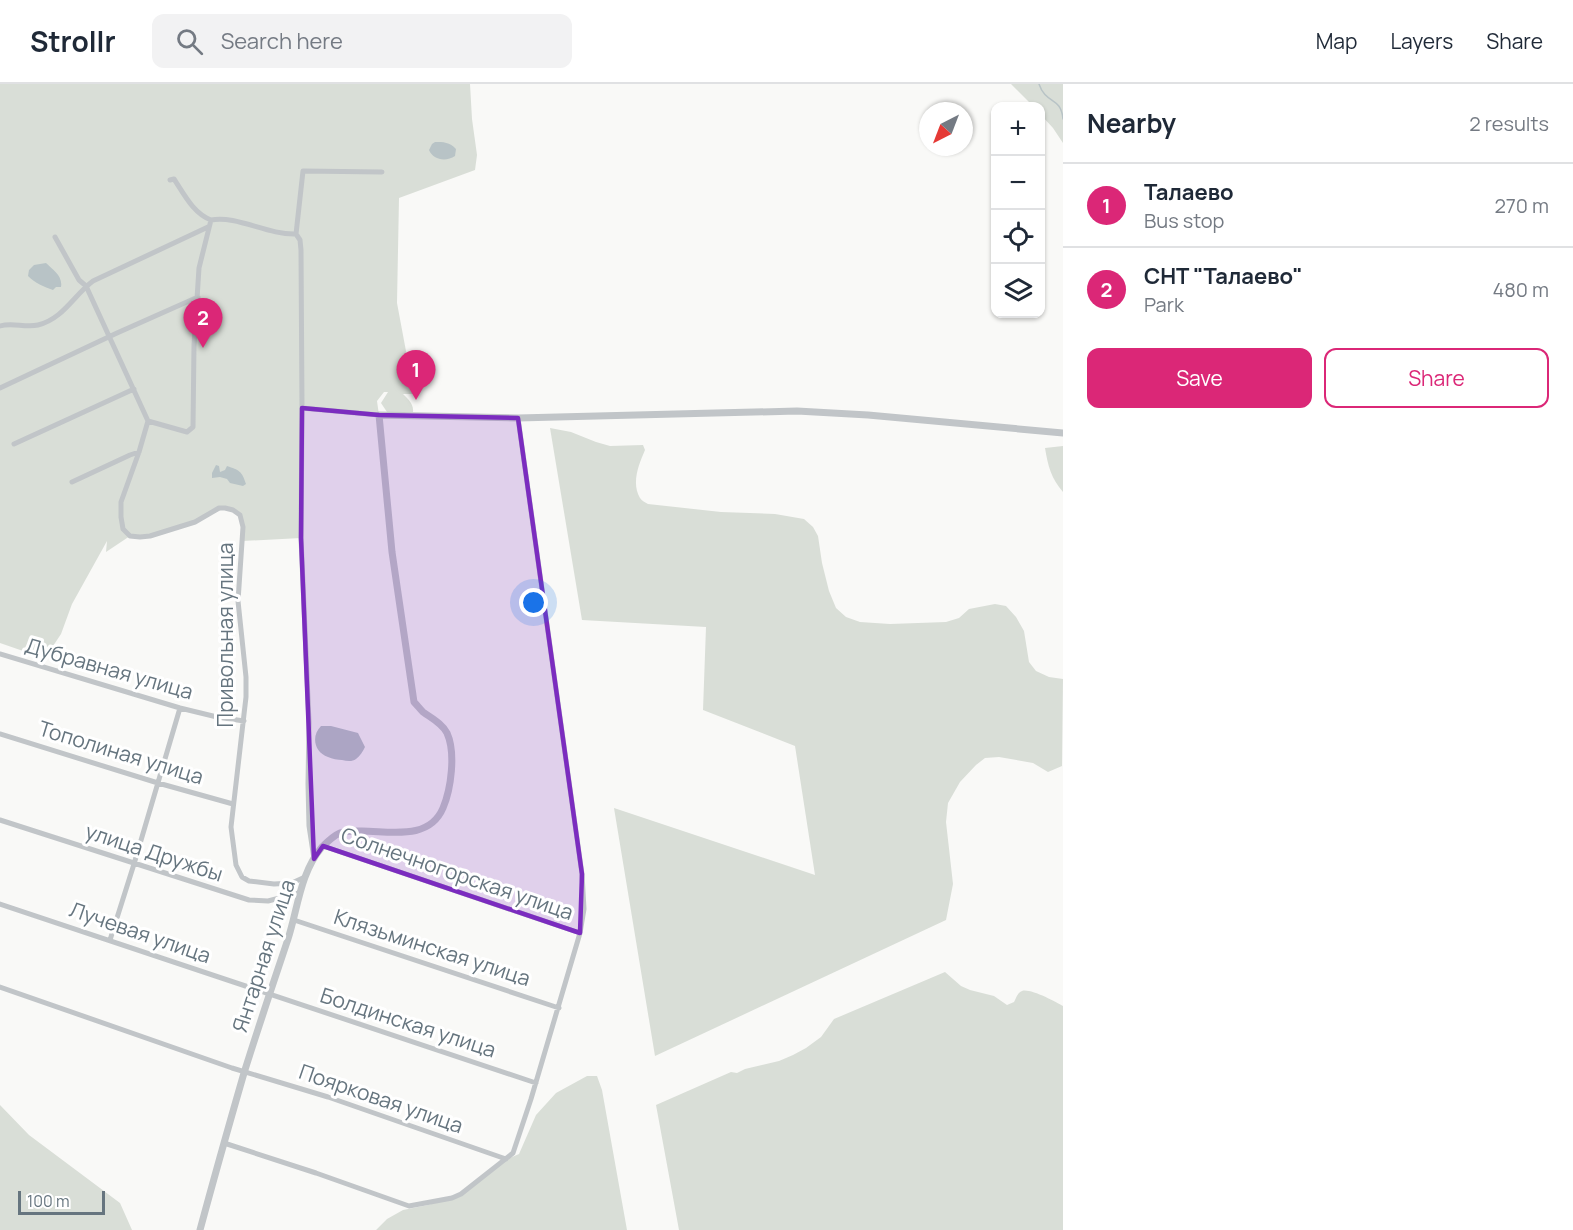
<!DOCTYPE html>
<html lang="en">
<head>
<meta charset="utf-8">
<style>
	body { margin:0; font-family:Manrope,sans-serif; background:#f2f2f3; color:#1f2937 }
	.controls { position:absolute; right:18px; top:18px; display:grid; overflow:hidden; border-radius:12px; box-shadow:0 2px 4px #0004 }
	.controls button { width:54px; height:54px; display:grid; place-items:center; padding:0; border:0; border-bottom:2px solid #e0e1e3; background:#fff; color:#1f2937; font:30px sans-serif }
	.compass { position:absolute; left:919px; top:18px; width:54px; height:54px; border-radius:50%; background:#fff; box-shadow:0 2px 4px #0004; rotate:222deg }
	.scale { position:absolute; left:18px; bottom:15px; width:87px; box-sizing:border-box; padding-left:6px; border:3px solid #66757f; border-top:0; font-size:16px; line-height:21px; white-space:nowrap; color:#66757f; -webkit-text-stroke:4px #fff; paint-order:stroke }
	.you { position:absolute; left:534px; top:519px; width:21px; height:21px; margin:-15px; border:4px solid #fff; border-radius:50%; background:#1a73e8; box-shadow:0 0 0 9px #1a73e833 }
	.badge { display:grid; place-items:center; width:39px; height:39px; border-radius:50%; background:#db2777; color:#fff; font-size:20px; font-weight:700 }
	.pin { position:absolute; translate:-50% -50px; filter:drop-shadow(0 2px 3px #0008) }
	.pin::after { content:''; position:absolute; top:32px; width:21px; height:18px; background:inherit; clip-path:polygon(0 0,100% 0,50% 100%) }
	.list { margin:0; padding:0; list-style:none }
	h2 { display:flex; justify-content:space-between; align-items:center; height:78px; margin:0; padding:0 24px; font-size:26px }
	h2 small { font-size:20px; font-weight:400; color:#747a83 }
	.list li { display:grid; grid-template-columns:39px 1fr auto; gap:18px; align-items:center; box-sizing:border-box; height:84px; padding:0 24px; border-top:2px solid #e0e1e3 }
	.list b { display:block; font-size:22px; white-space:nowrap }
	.list p { margin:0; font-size:20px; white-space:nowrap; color:#747a83 }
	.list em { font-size:20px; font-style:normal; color:#747a83 }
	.actions { display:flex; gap:12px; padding:18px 24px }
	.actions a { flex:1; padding:14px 0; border:2px solid #db2777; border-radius:12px; text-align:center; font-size:21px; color:#db2777 }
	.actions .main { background:#db2777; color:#fff }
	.icon { flex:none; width:33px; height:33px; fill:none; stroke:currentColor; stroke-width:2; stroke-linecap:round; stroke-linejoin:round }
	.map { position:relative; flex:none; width:1063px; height:1146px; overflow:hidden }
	header { display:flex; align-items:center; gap:36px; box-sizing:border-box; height:84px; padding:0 30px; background:#fff; border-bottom:2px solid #e0e1e3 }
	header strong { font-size:28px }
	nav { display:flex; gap:33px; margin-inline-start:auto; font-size:21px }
	.search { width:420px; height:54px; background:#f2f2f3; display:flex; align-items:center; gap:15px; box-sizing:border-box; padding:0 21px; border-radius:12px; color:#747a83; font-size:22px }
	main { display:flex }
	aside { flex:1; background:#fff }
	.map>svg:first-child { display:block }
	.green { fill:#d9ded7 }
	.water { fill:#b8c3c6 }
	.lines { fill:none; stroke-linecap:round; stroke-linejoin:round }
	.stream { stroke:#b8c3c6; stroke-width:1.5 }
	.minor { stroke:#c1c5c8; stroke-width:5 }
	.tertiary { stroke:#c1c5c8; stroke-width:7 }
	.marked { fill:#7b2cbf; fill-opacity:0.2; stroke:#7b2cbf; stroke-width:4.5; stroke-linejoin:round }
	.labels { text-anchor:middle; stroke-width:6; stroke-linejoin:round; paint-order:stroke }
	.street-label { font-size:21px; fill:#66757f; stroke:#fff }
</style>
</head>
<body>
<header>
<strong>Strollr</strong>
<div class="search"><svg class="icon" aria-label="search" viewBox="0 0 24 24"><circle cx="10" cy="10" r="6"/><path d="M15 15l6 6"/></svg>Search here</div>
<nav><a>Map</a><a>Layers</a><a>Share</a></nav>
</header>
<main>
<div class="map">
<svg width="1063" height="1146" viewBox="0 0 1063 1146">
	<rect width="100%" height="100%" fill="#f9f9f7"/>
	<path class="green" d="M0 0H470L472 35 477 71 475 86 399 114 397 219 414 310H403C408 315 414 320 413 328H387L381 319 388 308H384L377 317 379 331 302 324 301 454 242 457 240 431 225 424 202 435 150 452H130L106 468 107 457 72 520 61 550 53 562 44 569 26 568 0 559Z
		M1011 0H1063V59L1053 44 1041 31 1040 22H1033Z
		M550 344 571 348 596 358 610 362 643 361 645 366C639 380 631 399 640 414 642 417 645 418 648 420L721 428 775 430 804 435 813 443 818 452 822 479 829 507 836 524 846 533 860 538 890 540 946 538 959 534 969 525 995 520 1006 522 1016 533 1024 547 1029 578 1036 587 1049 593 1063 595 1062 682 1048 688 1033 679 999 673 985 674 976 681 960 698 948 719 946 738 953 800 946 836 655 972 614 724 815 791 795 662 703 626 706 543 582 536Z
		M1063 362V408C1051 394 1048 382 1045 364Z
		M945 888 961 902 970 906 994 912 1007 921 1014 918C1016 914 1018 908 1022 907 1030 904 1056 918 1063 922V1146H679L656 1021 731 988 737 989 745 985 779 977 793 971 806 964 821 953 834 935Z
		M587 992H597L602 1006 627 1146H376L387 1135 403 1126 428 1121 457 1112 505 1076 519 1070 536 1031 556 1009Z
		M0 1021 29 1051 120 1119 132 1146H0Z"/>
	<path class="water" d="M435 58C443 58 450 58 456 65L455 72C446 78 433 76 429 66L432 60Z
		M46 179C53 186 63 192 61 203H56L53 206C44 203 35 199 28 192L29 186 34 181Z
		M216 381 219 382 220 388 225 386 227 382C239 386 242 387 246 400L243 402 230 399 227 395 220 393 212 394V389Z
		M321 642H331L358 649 365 663C363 667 360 672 356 675 352 678 347 677 342 676 338 676 332 675 328 673 314 668 311 652 321 642Z"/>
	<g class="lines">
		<path class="stream" d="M1039 0C1046 21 1061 12 1063 35"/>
		<path class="minor" d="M170 96 174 95C184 110 193 129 211 136
			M296 150C267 151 237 131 211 136L199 184 194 261 193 343 187 348 148 337 139 368 121 418V433L123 445 130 452 140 453 150 452 195 438 219 424H225L233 426 240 431 243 443 238 517 246 593V613L231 743 236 781 242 793 249 797 274 800 292 799 305 793
			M55 153 79 196 86 202 148 337
			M0 242C12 238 25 244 38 241 63 235 74 211 93 197L208 143
			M0 304 117 249 198 213
			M302 324 379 331
			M14 360 134 305
			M72 398 130 371 139 368
			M0 570 180 624 217 633 244 637
			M0 650 158 699 233 720
			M0 736 249 816 268 817 299 809
			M323 762 580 849
			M314 775 309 742 308 700 309 639 301 454 302 324 301 166 300 156 296 150 303 87 382 88
			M0 820 536 999
			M294 836 559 924
			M110 856 134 780 180 624
			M0 903 232 984 328 1013 506 1075
			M224 1059 316 1089 409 1122 452 1114 461 1110 513 1069 531 1015 580 849 584 825 582 790 518 334"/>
		<path class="tertiary" d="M200 1146C214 1094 229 1041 244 989 258 944 273 900 288 855 298 824 300 789 322 763 327 758 333 752 340 749 346 746 355 747 362 747 390 747 429 757 443 724 451 705 456 669 447 649 442 639 431 634 423 628 420 625 417 621 414 618L392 468 379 331 518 334 797 327 868 331 1063 349"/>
	</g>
	<path class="marked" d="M302 324 379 331 518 334 582 790 580 849 323 762 314 775 301 454Z"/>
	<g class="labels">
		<g class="street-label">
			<text transform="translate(226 551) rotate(-90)" y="7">Привольная улица</text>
			<text transform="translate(109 585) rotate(16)" y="7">Дубравная улица</text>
			<text transform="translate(121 669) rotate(17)" y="7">Тополиная улица</text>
			<text transform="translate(154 769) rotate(18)" y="7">улица Дружбы</text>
			<text transform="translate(457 790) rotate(19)" y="7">Солнечногорская улица</text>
			<text transform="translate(140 849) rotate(19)" y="7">Лучевая улица</text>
			<text transform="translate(432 864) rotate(18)" y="7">Клязьминская улица</text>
			<text transform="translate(264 872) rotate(-72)" y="7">Янтарная улица</text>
			<text transform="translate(408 939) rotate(18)" y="7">Болдинская улица</text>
			<text transform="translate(381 1015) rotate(19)" y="7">Поярковая улица</text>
		</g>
	</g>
</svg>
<div class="controls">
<button>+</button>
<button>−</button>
<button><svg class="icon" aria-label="locate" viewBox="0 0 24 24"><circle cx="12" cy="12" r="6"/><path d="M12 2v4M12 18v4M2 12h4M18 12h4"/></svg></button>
<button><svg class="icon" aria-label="layers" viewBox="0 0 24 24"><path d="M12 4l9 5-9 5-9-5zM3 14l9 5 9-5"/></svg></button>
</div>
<svg class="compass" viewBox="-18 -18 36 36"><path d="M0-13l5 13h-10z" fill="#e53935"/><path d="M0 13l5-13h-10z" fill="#747a83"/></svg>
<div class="scale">100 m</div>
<div class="you"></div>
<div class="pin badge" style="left:416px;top:316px">1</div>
<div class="pin badge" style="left:203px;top:264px">2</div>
</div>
<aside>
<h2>Nearby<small>2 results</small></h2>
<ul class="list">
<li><span class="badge">1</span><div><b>Талаево</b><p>Bus stop</p></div><em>270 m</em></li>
<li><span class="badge">2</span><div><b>СНТ &quot;Талаево&quot;</b><p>Park</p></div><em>480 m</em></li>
</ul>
<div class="actions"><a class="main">Save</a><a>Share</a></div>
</aside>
</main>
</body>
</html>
